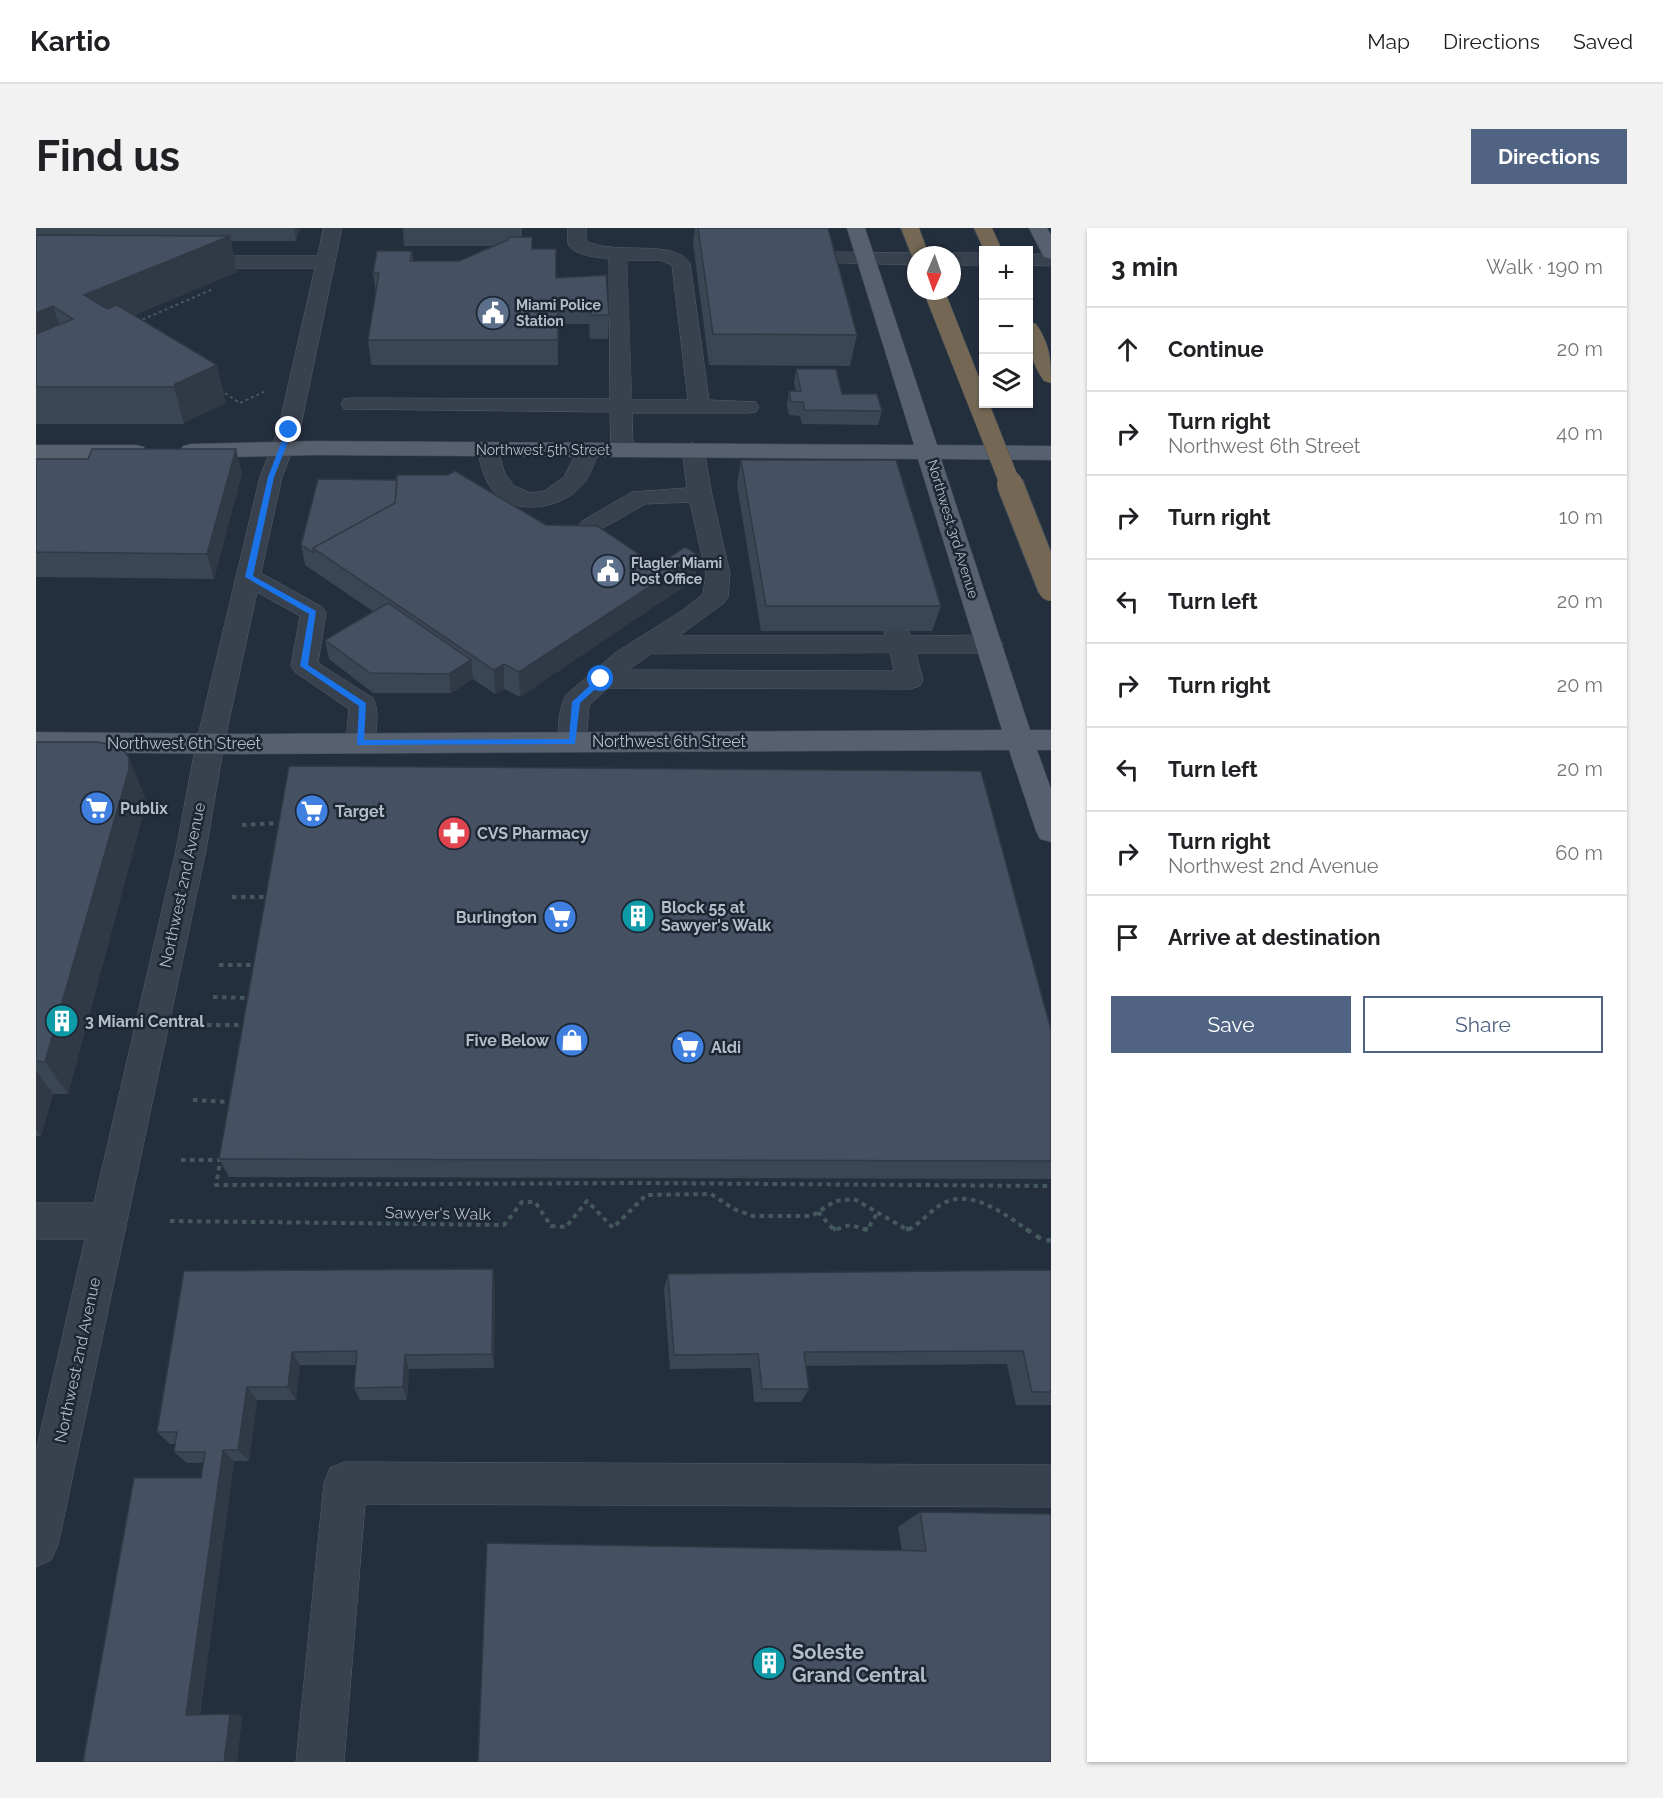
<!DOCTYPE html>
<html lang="en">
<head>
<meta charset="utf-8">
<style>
	body { margin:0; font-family:Raleway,sans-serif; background:#f2f2f2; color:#202124 }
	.controls { position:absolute; right:18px; top:18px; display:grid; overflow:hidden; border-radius:0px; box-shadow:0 2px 4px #0004 }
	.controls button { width:54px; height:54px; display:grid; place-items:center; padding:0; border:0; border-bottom:2px solid #e0e0e0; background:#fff; color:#202124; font:30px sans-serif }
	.compass { position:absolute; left:871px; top:18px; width:54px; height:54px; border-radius:50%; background:#fff; box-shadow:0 2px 4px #0004; rotate:182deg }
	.stop { position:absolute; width:18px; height:18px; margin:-14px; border:4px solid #1a73e8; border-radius:50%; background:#fff }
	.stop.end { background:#1a73e8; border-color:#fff; box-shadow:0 2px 6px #0008 }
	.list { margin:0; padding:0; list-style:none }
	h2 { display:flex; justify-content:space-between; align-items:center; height:78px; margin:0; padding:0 24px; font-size:26px }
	h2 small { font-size:20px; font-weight:400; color:#757577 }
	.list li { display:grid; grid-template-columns:39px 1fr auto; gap:18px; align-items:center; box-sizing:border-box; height:84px; padding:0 24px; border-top:2px solid #e0e0e0 }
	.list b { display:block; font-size:22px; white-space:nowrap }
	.list p { margin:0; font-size:20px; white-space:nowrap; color:#757577 }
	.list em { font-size:20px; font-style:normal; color:#757577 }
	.actions { display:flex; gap:12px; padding:18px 24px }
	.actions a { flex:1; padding:14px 0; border:2px solid #506383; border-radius:0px; text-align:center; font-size:21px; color:#506383 }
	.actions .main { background:#506383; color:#fff }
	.icon { flex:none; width:33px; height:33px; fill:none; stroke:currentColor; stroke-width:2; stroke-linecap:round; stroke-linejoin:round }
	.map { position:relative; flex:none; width:1015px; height:1534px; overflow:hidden; border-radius:0px }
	header { display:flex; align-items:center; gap:36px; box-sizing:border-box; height:84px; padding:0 30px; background:#fff; border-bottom:2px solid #e0e0e0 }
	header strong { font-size:28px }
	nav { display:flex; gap:33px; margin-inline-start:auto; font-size:21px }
	.intro { display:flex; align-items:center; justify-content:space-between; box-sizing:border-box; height:144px; padding:0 36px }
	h1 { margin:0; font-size:42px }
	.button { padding:15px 27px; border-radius:0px; background:#506383; color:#fff; font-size:21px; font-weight:700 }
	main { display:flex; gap:36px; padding:0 36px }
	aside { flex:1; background:#fff; border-radius:0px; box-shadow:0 2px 4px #0004 }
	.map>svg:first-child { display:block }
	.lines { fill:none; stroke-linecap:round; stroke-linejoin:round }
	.minor-casing { stroke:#565f6c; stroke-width:1 }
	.major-casing { stroke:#414a57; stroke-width:1 }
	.highway-casing { stroke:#434c59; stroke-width:1 }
	.path-far2 { stroke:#44595c; stroke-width:2; stroke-dasharray:3 3; stroke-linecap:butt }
	.path-far1 { stroke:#44595c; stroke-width:4; stroke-dasharray:4.5 4.5; stroke-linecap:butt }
	.path { stroke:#44595c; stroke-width:4.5; stroke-dasharray:6 6; stroke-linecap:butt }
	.minor { fill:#38414e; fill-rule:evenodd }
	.major { fill:#56606e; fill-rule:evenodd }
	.highway { fill:#746855; fill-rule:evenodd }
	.highway-bridge-far1-casing { stroke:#434c59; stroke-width:21; stroke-linecap:butt }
	.highway-bridge-casing { stroke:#434c59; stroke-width:28; stroke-linecap:butt }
	.highway-bridge-far1 { stroke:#746855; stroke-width:20 }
	.highway-bridge { stroke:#746855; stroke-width:26 }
	.wall { fill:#3b4654 }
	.shaded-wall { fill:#303945 }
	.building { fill:#455162; stroke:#303945; stroke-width:1.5 }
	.route { fill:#1a73e8 }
	.labels { text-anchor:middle; stroke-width:5; stroke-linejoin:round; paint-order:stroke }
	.far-poi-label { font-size:14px; font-weight:bold; fill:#b4bcc9; stroke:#1d2633; text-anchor:start }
	.far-street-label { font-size:14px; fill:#b4bcc9; stroke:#1d2633 }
	.street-label { font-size:16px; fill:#b4bcc9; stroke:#1d2633 }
	.poi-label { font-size:16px; font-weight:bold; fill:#b4bcc9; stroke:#1d2633; text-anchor:start }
	.near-poi-label { font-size:20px; font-weight:bold; fill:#b4bcc9; stroke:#1d2633; text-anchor:start }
</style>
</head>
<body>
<header>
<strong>Kartio</strong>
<nav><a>Map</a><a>Directions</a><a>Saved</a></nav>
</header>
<div class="intro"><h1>Find us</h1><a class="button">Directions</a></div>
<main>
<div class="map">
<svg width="1015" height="1534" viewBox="0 0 1015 1534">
	<rect width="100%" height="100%" fill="#242f3e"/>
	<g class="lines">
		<defs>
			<path id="minor" d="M288 0H306L264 202 246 249 225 345 286 379 290 385 282 435 337 470C344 482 341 510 334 522L324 525 314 522 310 515 313 481 259 444 255 438 264 388 221 364 188 516 170 622 22 1317 15 1332 0 1339V1223L49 1011H0V975H58L140 622 160 516 224 249 242 202 279 40H155L148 38 146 34 148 30 155 28H281Z
				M532 0H550V13C580 28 637 10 654 35L673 172 720 174 723 179 720 184 712 185H596L597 222 594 227 586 229 578 227 575 222 574 184 308 181 305 176 308 171 316 170 574 171 573 31C562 29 535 28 532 15 531 11 532 4 532 0ZM591 32H624L636 37 652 172H596Z
				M786 24 880 25 887 27H880V37L779 34 777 30 779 26Z
				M916 25H948V37H916V27H909Z
				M1015 26V38L993 37V27Z
				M452 214 460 216 469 246 478 258 495 265 508 263 528 249 544 217 552 215 560 217 563 222C559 233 555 247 547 256 529 279 485 288 462 268 448 256 445 237 441 221L444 216Z
				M657 215 665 217 668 222 676 267 694 346 692 369 688 375 643 408H849L848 403 852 397 861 395 870 397 875 408 954 407 963 410 967 416 963 422 954 425H880L887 452 884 458 874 461 572 460 553 477 550 514 546 521 536 524 526 521C519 509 523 480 530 467L579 425 647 382 667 366 670 346 654 274 609 276 562 303 554 305 546 303 542 298 546 293 596 264 651 260 646 222 649 217ZM854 425 858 443 592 442 615 426Z
				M309 1234 1015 1237V1279L329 1276 308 1534H260L288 1255 294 1240Z"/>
			<path id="major" d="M811 0H829L901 217 1015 218V232L905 231 994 502H1015V522H1001L1015 561V614L1004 611 1000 603 973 522 206 526 0 524V504L206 506 966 502 882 231 279 227 155 230 147 228 144 223 147 218 155 216 279 213 878 217Z
				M993 0H1011L1015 7V31L1008 29Z
				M0 217H100L108 219 111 224 108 229 100 231H0Z"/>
			<path id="highway" d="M865 0H883L893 27H880V32L877 31Z
				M938 0H956L966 22H948Z
				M993 94 1000 96C1014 116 1015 132 1015 155L1008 153C995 135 991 115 993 94Z"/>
		</defs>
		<use href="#minor" class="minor-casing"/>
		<use href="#major" class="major-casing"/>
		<use href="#highway" class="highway-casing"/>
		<path class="path-far2" d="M101 94 177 61
			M184 162 204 175 228 164"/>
		<path class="path-far1" d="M206 597 244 595
			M196 669H231
			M183 737H219
			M177 769 213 770
			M171 797H208
			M157 872 194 874
			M185 929 180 957 604 955 1015 958
			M145 932H184
			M782 984 798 1002 814 997 831 1002 842 984
			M134 993 468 997 486 974H499L515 998 530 999 551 973 577 1000 610 967 675 966 698 981 717 988H776L799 973 818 971 872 1002C885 995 894 983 906 976 935 959 970 987 993 1003"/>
		<path class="path" d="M797 1001H800
			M829 1001H832
			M870 1001H874
			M990 1001 1008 1013 1015 1012"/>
		<use href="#minor" class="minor"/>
		<use href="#major" class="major"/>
		<use href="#highway" class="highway"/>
		<defs>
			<path id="highway-bridge-far1" d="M898 63 975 258"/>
			<path id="highway-bridge" d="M974 256 1015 360"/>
		</defs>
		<use href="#highway-bridge-far1" class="highway-bridge-far1-casing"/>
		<use href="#highway-bridge" class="highway-bridge-casing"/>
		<use href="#highway-bridge-far1" class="highway-bridge-far1"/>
		<use href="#highway-bridge" class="highway-bridge"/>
	</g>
	<path class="wall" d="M0 0H264L260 13H195L201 44 98 87 190 175 149 194 148 196H0Z
		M367 0H486V9L520 50 570 47 573 87 572 111H554L553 96H522V137H335L332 112 340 66 337 45 376 23 377 33H423L457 18H368Z
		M659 0H792L821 107 814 138 673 137 657 15Z
		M760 141 806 166 846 183 842 197 766 196 764 188 753 187 751 177 753 163H760L758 155Z
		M0 231 206 245 178 351 0 349Z
		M705 232 905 378 896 403H725L701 257Z
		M510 297 621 338 662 327 659 351 484 469 468 461 459 466 437 451 415 465H337L293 431 289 412 338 384 269 337 265 317Z
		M0 514 109 569V579L32 866H17L5 908H0Z
		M1015 802V951L193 949 183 931Z
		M1015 1042V1177H980L971 1136 770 1138 773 1161 765 1174H718L715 1140 634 1141 628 1061 632 1046Z
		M148 1043 459 1057 458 1140 373 1141 371 1172H324L318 1160 320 1137H264L260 1172H221L213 1233H198L164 1486H194L206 1488 201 1534H47L165 1250 167 1235H151L138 1224 139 1216H134L121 1204Z
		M884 1284 1015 1534 866 1323 862 1299Z"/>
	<path class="shaded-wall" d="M258 0H264L260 13Z
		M194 8 201 44 59 104 48 67Z
		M17 78 29 115 0 127V85Z
		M181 137 190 175 149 194 148 196 138 159 139 156Z
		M200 221 206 245 178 351 171 326Z
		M662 327 659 351 484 469 483 444Z
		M435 432 437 451 415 465 413 446Z
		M468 436V461L459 466 458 442Z
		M93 530 109 569V579L32 866 9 834Z
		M0 842 17 866 5 908 0 902Z
		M457 1041 459 1057 458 1140 456 1126Z
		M256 1124 264 1137 260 1172 252 1159Z
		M369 1127 373 1141 371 1172 367 1159Z
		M211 1159 221 1172 213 1233 202 1222Z
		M187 1222 198 1233 163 1489 150 1487Z
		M194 1486 206 1488 201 1534H188Z"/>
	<path class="building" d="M662 0H792L821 107 677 106Z
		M0 7 194 8 48 67 71 81 81 77 181 137 139 156 138 159H0V106L37 91 17 78 0 85Z
		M473 9H496V21H520V50L570 47 573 87H555L554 72H522V112H332L343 45H337L341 23H376L374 33H423L472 12Z
		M760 141H800L806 166H841L846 183 769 182 767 174H755L753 163H765Z
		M56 221H200L171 326 0 324V231H52Z
		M705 232H860L905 378H730Z
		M419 243 510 297 561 298 621 338 649 319 662 327 483 444 468 436 458 442 277 320 359 275 361 247H412Z
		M282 251 361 252 359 275 277 320 278 325 265 317Z
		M352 375 435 432 413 446 334 445 289 412Z
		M0 514H61L77 517 88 522 93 530V541L9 834 0 833Z
		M253 538 945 543 1015 802V933L183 931Z
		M457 1041 456 1126 369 1127 367 1159 318 1160 321 1123 256 1124 252 1159H211L202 1222H187L150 1487 194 1486 188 1534H47L98 1250H165L169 1224H138L141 1204H121L148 1043Z
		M1015 1042V1164H996L987 1123 768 1124 773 1161H726L722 1126 638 1127 632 1046Z
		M884 1284 1015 1286V1534H442L451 1315 890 1323Z"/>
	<path class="route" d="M253 200 257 202 238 249 217 348 280 383 272 437 330 475 328 512 533 511 536 474 563 449H568V453L544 475 539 516 321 517 323 478 264 438 273 386 209 349 232 249 250 202Z"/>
	<defs>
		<symbol id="civic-disc" viewBox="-11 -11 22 22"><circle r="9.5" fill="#5c6f8a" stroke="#1d2633"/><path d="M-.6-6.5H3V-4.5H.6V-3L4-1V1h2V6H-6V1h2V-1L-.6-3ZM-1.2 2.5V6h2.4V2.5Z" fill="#fff"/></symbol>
		<symbol id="supermarket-disc" viewBox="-11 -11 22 22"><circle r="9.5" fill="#3f7fe0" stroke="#1d2633"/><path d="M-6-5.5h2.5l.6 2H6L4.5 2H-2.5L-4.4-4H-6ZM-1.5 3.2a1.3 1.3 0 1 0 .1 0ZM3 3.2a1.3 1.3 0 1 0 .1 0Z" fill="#fff"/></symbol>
		<symbol id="pharmacy-disc" viewBox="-11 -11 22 22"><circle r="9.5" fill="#e0444e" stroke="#1d2633"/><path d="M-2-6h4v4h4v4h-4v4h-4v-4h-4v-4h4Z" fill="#fff"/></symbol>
		<symbol id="building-disc" viewBox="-11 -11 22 22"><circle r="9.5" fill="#0f9aa8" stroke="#1d2633"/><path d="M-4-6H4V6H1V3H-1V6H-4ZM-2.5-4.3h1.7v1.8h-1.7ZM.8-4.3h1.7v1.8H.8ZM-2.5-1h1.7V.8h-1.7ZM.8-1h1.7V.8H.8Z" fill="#fff"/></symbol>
		<symbol id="shop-disc" viewBox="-11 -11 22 22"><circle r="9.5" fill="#3f7fe0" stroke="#1d2633"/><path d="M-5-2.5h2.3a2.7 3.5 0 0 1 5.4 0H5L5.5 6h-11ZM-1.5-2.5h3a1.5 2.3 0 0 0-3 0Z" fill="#fff"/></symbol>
	</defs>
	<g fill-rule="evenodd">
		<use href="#civic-disc" x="438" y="66" width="38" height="38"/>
		<use href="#civic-disc" x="553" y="324" width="38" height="38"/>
		<use href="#supermarket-disc" x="42" y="561" width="38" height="38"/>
		<use href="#supermarket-disc" x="257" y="564" width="38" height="38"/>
		<use href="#pharmacy-disc" x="399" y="586" width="38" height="38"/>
		<use href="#building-disc" x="583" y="669" width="38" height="38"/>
		<use href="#supermarket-disc" x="505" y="670" width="38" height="38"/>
		<use href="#building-disc" x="7" y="774" width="38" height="38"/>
		<use href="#shop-disc" x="517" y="793" width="38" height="38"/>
		<use href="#supermarket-disc" x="633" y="800" width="38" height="38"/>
		<use href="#building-disc" x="714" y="1416" width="38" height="38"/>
	</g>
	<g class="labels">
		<g class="far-poi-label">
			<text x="480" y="82">Miami Police<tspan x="480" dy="16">Station</tspan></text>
			<text x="595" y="340">Flagler Miami<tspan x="595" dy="16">Post Office</tspan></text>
		</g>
		<g class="far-street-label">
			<text x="507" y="227">Northwest 5th Street</text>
			<text transform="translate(917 301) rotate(73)" y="5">Northwest 3rd Avenue</text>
		</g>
		<g class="street-label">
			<text x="633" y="519">Northwest 6th Street</text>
			<text x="148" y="521">Northwest 6th Street</text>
			<text transform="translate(146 657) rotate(-78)" y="6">Northwest 2nd Avenue</text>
			<text transform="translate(402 985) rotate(1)" y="6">Sawyer's Walk</text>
			<text transform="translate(41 1132) rotate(-78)" y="6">Northwest 2nd Avenue</text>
		</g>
		<g class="poi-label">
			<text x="84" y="586">Publix</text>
			<text x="299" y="589">Target</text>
			<text x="441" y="611">CVS Pharmacy</text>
			<text x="625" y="685">Block 55 at<tspan x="625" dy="18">Sawyer's Walk</tspan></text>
			<text x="501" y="695" text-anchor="end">Burlington</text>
			<text x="49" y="799">3 Miami Central</text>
			<text x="513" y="818" text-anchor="end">Five Below</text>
			<text x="675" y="825">Aldi</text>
		</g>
		<g class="near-poi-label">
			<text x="756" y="1431">Soleste<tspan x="756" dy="23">Grand Central</tspan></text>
		</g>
	</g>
</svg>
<div class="controls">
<button>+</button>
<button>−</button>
<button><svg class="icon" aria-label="layers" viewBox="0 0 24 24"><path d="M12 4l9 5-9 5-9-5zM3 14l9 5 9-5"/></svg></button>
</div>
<svg class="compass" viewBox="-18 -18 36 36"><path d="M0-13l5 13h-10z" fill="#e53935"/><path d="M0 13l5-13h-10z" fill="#757577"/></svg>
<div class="stop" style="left:565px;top:451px"></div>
<div class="stop end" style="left:253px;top:202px"></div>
</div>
<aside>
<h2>3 min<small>Walk · 190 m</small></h2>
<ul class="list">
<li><svg class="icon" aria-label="ahead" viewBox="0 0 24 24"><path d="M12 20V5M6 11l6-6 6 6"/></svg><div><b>Continue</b></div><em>20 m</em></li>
<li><svg class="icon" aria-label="right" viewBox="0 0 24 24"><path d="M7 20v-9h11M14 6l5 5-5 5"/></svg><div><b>Turn right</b><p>Northwest 6th Street</p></div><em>40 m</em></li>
<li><svg class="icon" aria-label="right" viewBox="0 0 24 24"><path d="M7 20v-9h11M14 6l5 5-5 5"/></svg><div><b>Turn right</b></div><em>10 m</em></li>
<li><svg class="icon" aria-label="left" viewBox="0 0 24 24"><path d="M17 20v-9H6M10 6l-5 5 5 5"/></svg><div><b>Turn left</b></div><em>20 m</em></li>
<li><svg class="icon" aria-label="right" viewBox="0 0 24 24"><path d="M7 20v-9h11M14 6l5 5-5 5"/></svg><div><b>Turn right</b></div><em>20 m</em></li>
<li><svg class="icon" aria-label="left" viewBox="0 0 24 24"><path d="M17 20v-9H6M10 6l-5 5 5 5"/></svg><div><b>Turn left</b></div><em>20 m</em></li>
<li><svg class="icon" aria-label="right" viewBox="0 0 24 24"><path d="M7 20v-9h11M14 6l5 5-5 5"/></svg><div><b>Turn right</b><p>Northwest 2nd Avenue</p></div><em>60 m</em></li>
<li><svg class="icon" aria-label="arrive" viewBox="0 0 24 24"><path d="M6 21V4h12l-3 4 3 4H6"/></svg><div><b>Arrive at destination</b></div></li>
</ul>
<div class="actions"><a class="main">Save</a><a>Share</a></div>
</aside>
</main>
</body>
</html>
